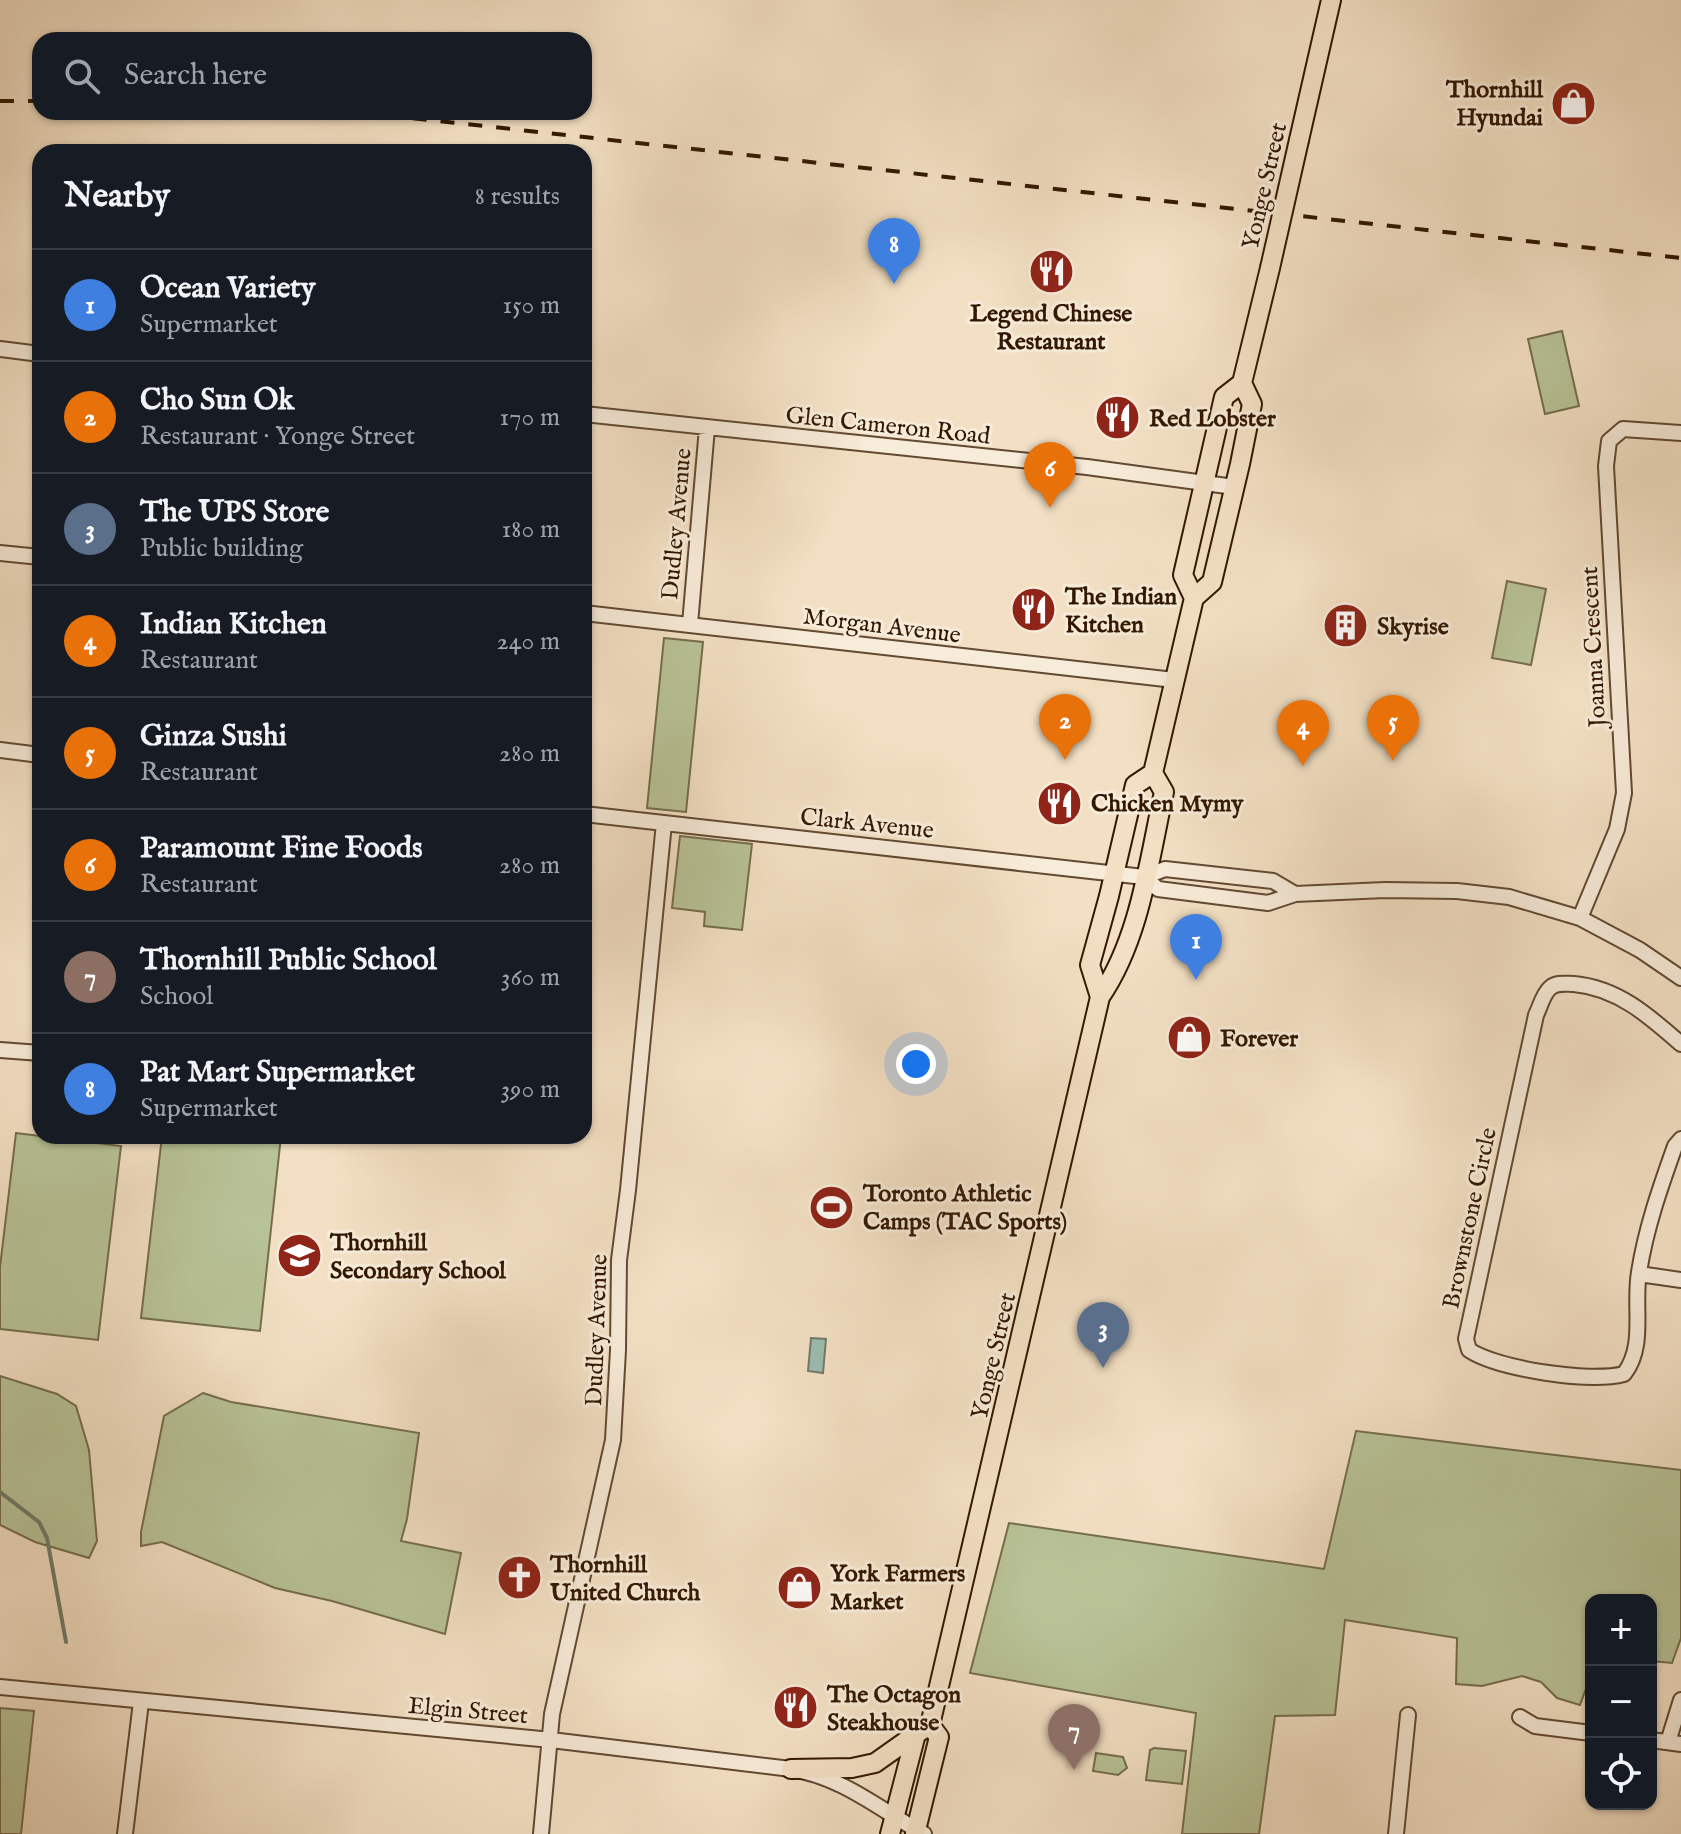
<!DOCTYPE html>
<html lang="en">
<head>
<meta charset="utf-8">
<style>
	body { margin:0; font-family:"IM FELL English",serif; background:#20242c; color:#f1f3f6 }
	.controls { position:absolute; right:24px; bottom:24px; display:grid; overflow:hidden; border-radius:16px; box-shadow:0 2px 6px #0004 }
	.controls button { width:72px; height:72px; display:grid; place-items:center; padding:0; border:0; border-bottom:2px solid #363941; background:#171b24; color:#f1f3f6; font:40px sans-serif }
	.you { position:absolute; left:916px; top:1064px; width:28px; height:28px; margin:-20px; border:6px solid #fff; border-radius:50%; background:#1a73e8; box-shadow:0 0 0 12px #1a73e833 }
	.badge { display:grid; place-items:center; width:52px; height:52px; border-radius:50%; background:#c59692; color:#fff; font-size:26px; font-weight:700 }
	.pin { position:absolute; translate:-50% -66px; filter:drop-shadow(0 2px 4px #0008) }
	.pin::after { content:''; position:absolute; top:42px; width:28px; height:24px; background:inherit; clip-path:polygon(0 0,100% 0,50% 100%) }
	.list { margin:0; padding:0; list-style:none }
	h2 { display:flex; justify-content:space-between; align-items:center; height:104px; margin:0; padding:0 32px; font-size:34px }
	h2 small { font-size:26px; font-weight:400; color:#9ea1a6 }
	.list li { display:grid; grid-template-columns:52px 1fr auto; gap:24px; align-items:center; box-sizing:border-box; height:112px; padding:0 32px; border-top:2px solid #363941 }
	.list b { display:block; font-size:30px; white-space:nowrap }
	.list p { margin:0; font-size:26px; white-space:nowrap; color:#9ea1a6 }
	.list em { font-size:26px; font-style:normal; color:#9ea1a6 }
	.icon { flex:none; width:44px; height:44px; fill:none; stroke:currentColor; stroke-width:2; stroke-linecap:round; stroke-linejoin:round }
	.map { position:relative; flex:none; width:1681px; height:1834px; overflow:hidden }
	.search { position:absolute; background:#171b24; box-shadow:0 2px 6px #0004; left:32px; top:32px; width:560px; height:88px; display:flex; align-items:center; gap:20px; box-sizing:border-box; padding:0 28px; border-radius:24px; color:#9ea1a6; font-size:30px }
	.panel { position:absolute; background:#171b24; box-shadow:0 2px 6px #0004; left:32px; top:144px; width:560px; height:1000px; border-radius:24px }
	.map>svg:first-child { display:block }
	.green { fill:#b8c397; stroke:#756d4c; stroke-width:2 }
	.water { fill:#9bbdb3; stroke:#717b6b; stroke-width:2 }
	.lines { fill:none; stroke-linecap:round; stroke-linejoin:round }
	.stream { stroke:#717b6b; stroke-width:4 }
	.minor-casing { stroke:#624931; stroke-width:18 }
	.major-casing { stroke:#321700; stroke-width:22 }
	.minor { stroke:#f7ebd9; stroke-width:14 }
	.major { stroke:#f3e0c4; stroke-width:18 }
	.rail { stroke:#321700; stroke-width:4; stroke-dasharray:14 14; stroke-linecap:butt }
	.major-bridge-casing { stroke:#321700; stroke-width:22; stroke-linecap:butt }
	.major-bridge { stroke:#f3e0c4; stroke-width:18 }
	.labels { text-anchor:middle; stroke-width:6; stroke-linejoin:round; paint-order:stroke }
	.poi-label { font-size:24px; font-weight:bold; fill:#321700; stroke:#f7ebd9; text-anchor:start }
	.street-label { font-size:24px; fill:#321700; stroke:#f7ebd9 }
</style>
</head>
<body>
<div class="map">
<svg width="1681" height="1834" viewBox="0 0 1681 1834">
	<rect width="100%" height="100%" fill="#f3e0c4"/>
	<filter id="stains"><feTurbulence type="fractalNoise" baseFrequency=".0025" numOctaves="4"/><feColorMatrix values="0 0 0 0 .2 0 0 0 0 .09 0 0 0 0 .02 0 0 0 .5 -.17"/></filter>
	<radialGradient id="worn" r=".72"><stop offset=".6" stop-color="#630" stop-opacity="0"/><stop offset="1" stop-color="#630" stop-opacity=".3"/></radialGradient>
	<path class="green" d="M1562 331 1579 406 1545 414 1528 339Z
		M1507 581 1546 589 1531 665 1492 658Z
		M664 638 703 642 686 812 647 808Z
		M680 836 752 844 742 930 704 926 705 912 672 908Z
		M16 1133 121 1146 98 1340 0 1329V1267Z
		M162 1136H281L260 1331 141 1318Z
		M0 1376 57 1394 76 1406 89 1450 97 1541 89 1558 35 1542 0 1525Z
		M203 1393 231 1402 419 1433 407 1519 401 1541 461 1553 445 1634 332 1601 275 1588 162 1542 141 1546V1532L164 1416Z
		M1356 1431 1681 1470V1638L1672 1663 1651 1661V1600H1591V1675L1580 1705 1557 1698 1541 1682 1522 1676 1482 1686 1456 1684 1457 1638 1345 1620 1335 1715 1275 1716 1259 1834H1182L1196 1713 970 1673 1009 1523 1324 1569Z
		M0 1708 34 1711 21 1834H0Z
		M1154 1748 1186 1751 1182 1784 1146 1780 1150 1750Z
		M1096 1753 1123 1757 1127 1768 1118 1775 1093 1771Z"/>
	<path class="water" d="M811 1338 826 1339 823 1373 808 1371Z"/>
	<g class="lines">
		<path class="stream" d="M0 1492 39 1522 47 1538 66 1642"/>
		<defs>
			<path id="minor" d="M0 349 40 354
				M584 414 1087 467 1234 487
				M0 553 40 557
				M584 613 1174 680
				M690 624 707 428
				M0 750 40 755
				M584 814 1144 877 1165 869 1273 881 1295 894
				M1144 877 1158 889 1268 903 1295 894 1385 890 1457 891 1509 897 1580 918 1640 950 1681 978
				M1580 918 1617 829 1624 793 1606 466 1609 441 1623 429 1681 433
				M1681 1044C1649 1016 1618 988 1574 984 1565 984 1557 982 1550 988 1543 994 1540 1007 1536 1015L1466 1339 1469 1350C1498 1369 1589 1383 1624 1374 1646 1346 1633 1306 1639 1272 1646 1228 1660 1188 1675 1146L1681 1139
				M0 1050 40 1053
				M1639 1274 1681 1280
				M0 1687 551 1740 791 1769C843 1777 880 1810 924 1834
				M1520 1717 1535 1726 1591 1733
				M1651 1740 1681 1744
				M1668 1742 1681 1700
				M125 1834 141 1702
				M541 1834 552 1714 613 1440 618 1350 619 1260 628 1190 664 823
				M1396 1834 1408 1715"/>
			<path id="major" d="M1299 140 1331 0
				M1194 598 1183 575 1224 397 1242 383
				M1100 997 1090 965 1109 896 1135 785 1153 773
				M791 1769 852 1768 875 1763 916 1734
				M890 1834 916 1734 930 1725 1100 997C1140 939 1149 860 1164 792L1153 773 1194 598 1212 582 1240 464 1252 404 1242 383 1270 268
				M915 1834 939 1737 930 1725"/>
		</defs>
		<use href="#minor" class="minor-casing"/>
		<use href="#major" class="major-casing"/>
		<use href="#minor" class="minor"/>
		<use href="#major" class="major"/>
		<path class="rail" d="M0 101H40
			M357 112 1681 258"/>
		<defs>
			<path id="major-bridge" d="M1270 268 1299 140"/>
		</defs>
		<use href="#major-bridge" class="major-bridge-casing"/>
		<use href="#major-bridge" class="major-bridge"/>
	</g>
	<defs>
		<symbol id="shop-disc" viewBox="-11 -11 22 22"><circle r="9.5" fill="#8f2418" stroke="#f7ebd9"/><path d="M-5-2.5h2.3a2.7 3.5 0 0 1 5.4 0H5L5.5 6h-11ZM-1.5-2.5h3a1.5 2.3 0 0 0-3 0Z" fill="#fff"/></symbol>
		<symbol id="restaurant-disc" viewBox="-11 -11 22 22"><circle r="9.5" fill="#8f2418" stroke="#f7ebd9"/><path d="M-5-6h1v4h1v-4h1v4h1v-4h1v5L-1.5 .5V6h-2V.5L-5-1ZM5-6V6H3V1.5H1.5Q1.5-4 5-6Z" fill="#fff"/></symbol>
		<symbol id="building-disc" viewBox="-11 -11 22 22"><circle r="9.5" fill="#8f2418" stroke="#f7ebd9"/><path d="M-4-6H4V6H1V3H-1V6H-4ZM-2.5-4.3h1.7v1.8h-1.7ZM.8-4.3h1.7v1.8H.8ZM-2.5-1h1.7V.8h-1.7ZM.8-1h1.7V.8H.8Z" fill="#fff"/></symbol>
		<symbol id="stadium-disc" viewBox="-11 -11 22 22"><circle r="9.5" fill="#8f2418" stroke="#f7ebd9"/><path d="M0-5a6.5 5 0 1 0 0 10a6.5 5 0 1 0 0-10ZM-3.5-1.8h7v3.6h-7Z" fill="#fff"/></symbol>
		<symbol id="school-disc" viewBox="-11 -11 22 22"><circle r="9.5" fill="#8f2418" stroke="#f7ebd9"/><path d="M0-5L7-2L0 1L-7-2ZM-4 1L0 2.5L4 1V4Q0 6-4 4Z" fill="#fff"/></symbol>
		<symbol id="church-disc" viewBox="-11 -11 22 22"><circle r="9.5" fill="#8f2418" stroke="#f7ebd9"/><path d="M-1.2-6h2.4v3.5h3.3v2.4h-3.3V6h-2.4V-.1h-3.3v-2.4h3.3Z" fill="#fff"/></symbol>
	</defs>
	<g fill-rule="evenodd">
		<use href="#shop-disc" x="1548" y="78" width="51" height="51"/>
		<use href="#restaurant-disc" x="1026" y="246" width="51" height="51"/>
		<use href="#restaurant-disc" x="1092" y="392" width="51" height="51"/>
		<use href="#restaurant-disc" x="1008" y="584" width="51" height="51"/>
		<use href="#building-disc" x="1320" y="600" width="51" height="51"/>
		<use href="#restaurant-disc" x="1034" y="778" width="51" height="51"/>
		<use href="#shop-disc" x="1164" y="1012" width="51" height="51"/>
		<use href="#stadium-disc" x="806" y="1182" width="51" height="51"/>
		<use href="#school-disc" x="274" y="1230" width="51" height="51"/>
		<use href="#church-disc" x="494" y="1552" width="51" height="51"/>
		<use href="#shop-disc" x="774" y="1562" width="51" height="51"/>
		<use href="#restaurant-disc" x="770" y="1682" width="51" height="51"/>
	</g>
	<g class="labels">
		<g class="poi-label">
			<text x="1543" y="97" text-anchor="end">Thornhill<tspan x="1543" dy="28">Hyundai</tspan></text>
			<text x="1051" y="321" text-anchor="middle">Legend Chinese<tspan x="1051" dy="28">Restaurant</tspan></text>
			<text x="1149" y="426">Red Lobster</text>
			<text x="1065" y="604">The Indian<tspan x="1065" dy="28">Kitchen</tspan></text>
			<text x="1377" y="634">Skyrise</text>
			<text x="1091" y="811">Chicken Mymy</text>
			<text x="1220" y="1046">Forever</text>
			<text x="863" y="1201">Toronto Athletic<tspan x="863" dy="28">Camps (TAC Sports)</tspan></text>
			<text x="330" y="1250">Thornhill<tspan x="330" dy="28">Secondary School</tspan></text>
			<text x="550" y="1572">Thornhill<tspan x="550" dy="28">United Church</tspan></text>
			<text x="830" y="1581">York Farmers<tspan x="830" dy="28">Market</tspan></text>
			<text x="827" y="1702">The Octagon<tspan x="827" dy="28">Steakhouse</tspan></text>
		</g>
		<g class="street-label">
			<text transform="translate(1264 186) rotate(-77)" y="8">Yonge Street</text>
			<text transform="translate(888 425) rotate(6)" y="8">Glen Cameron Road</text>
			<text transform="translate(676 524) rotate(-85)" y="8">Dudley Avenue</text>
			<text transform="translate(882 625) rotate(7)" y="8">Morgan Avenue</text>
			<text transform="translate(1593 647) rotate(-93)" y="8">Joanna Crescent</text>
			<text transform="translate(867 823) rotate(6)" y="8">Clark Avenue</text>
			<text transform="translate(1469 1218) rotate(-78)" y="8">Brownstone Circle</text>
			<text transform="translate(596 1330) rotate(-88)" y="8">Dudley Avenue</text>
			<text transform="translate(993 1356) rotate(-77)" y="8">Yonge Street</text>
			<text transform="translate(468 1710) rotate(5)" y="8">Elgin Street</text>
		</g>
	</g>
	<rect width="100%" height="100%" filter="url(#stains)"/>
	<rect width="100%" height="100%" fill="url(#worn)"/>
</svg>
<div class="controls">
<button>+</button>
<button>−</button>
<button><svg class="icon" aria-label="locate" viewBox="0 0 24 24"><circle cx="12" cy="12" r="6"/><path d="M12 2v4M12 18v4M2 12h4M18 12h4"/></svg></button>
</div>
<div class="you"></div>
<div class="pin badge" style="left:1196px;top:980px;background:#3f7fe0">1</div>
<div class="pin badge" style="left:1065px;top:760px;background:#e8710a">2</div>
<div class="pin badge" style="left:1103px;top:1368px;background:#5c6f8a">3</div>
<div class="pin badge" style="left:1303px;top:766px;background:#e8710a">4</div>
<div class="pin badge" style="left:1393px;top:761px;background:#e8710a">5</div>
<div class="pin badge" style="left:1050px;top:508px;background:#e8710a">6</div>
<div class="pin badge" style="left:1074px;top:1770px;background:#8d6e63">7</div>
<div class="pin badge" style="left:894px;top:284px;background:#3f7fe0">8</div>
<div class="search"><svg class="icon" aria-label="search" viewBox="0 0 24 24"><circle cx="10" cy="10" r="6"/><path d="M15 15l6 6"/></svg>Search here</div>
<section class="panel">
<h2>Nearby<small>8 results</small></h2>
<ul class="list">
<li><span class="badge" style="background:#3f7fe0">1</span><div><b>Ocean Variety</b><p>Supermarket</p></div><em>150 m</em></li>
<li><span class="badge" style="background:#e8710a">2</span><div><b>Cho Sun Ok</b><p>Restaurant · Yonge Street</p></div><em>170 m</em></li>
<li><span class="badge" style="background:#5c6f8a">3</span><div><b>The UPS Store</b><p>Public building</p></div><em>180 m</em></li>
<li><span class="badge" style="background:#e8710a">4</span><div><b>Indian Kitchen</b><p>Restaurant</p></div><em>240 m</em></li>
<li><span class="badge" style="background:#e8710a">5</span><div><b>Ginza Sushi</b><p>Restaurant</p></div><em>280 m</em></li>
<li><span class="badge" style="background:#e8710a">6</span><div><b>Paramount Fine Foods</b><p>Restaurant</p></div><em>280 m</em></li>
<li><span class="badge" style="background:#8d6e63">7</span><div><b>Thornhill Public School</b><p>School</p></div><em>360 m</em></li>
<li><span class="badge" style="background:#3f7fe0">8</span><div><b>Pat Mart Supermarket</b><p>Supermarket</p></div><em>390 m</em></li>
</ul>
</section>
</div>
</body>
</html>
